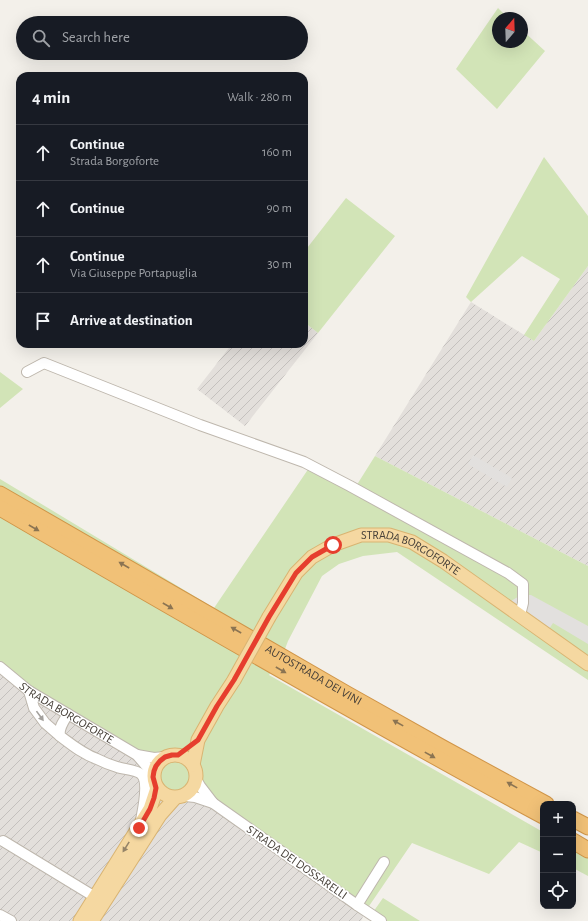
<!DOCTYPE html>
<html lang="en">
<head>
<meta charset="utf-8">
<style>
	body { margin:0; font-family:"Alegreya Sans",sans-serif; background:#20242c; color:#f1f3f6 }
	.controls { position:absolute; right:12px; bottom:12px; display:grid; overflow:hidden; border-radius:8px; box-shadow:0 4px 16px #0002 }
	.controls button { width:36px; height:36px; display:grid; place-items:center; padding:0; border:0; border-bottom:1px solid #363941; background:#171b24; color:#f1f3f6; font:20px sans-serif }
	.compass { position:absolute; left:492px; top:12px; width:36px; height:36px; border-radius:50%; background:#171b24; box-shadow:0 4px 16px #0002; rotate:19deg }
	.stop { position:absolute; width:12px; height:12px; margin:-9px; border:3px solid #e63e2e; border-radius:50%; background:#fff }
	.stop.end { background:#e63e2e; border-color:#fff; box-shadow:0 1px 4px #0008 }
	.list { margin:0; padding:0; list-style:none }
	h2 { display:flex; justify-content:space-between; align-items:center; height:52px; margin:0; padding:0 16px; font-size:17px }
	h2 small { font-size:13px; font-weight:400; color:#9ea1a6 }
	.list li { display:grid; grid-template-columns:26px 1fr auto; gap:12px; align-items:center; box-sizing:border-box; height:56px; padding:0 16px; border-top:1px solid #363941 }
	.list b { display:block; font-size:15px; white-space:nowrap }
	.list p { margin:0; font-size:13px; white-space:nowrap; color:#9ea1a6 }
	.list em { font-size:13px; font-style:normal; color:#9ea1a6 }
	.icon { flex:none; width:22px; height:22px; fill:none; stroke:currentColor; stroke-width:2; stroke-linecap:round; stroke-linejoin:round }
	.map { position:relative; flex:none; width:588px; height:921px; overflow:hidden }
	.search { position:absolute; background:#171b24; box-shadow:0 4px 16px #0002; left:16px; top:16px; width:292px; height:44px; display:flex; align-items:center; gap:10px; box-sizing:border-box; padding:0 14px; border-radius:22px; color:#9ea1a6; font-size:15px }
	.panel { position:absolute; background:#171b24; box-shadow:0 4px 16px #0002; left:16px; top:72px; width:292px; height:276px; border-radius:12px }
	.map>svg:first-child { display:block }
	.industrial { fill:url(#industrial-furrows) }
	.green { fill:#d2e4b7 }
	.parking { fill:#e2e0de }
	.lines { fill:none; stroke-linecap:round; stroke-linejoin:round }
	.minor-casing { stroke:#beb7ad; stroke-width:12 }
	.major-casing { stroke:#d9b472; stroke-width:15 }
	.highway-casing { stroke:#d09548; stroke-width:17 }
	.minor { stroke:#fff; stroke-width:10 }
	.major { stroke:#f5d8a1; stroke-width:13 }
	.highway { stroke:#f1c177; stroke-width:15 }
	.major-bridge-casing { stroke:#d9b472; stroke-width:15; stroke-linecap:butt }
	.major-bridge { stroke:#f5d8a1; stroke-width:13 }
	.oneway { fill:#8b7452 }
	.oneway2 { fill:#a3a09c }
	.oneway3 { fill:#958468 }
	.route { stroke:#e63e2e; stroke-width:5 }
	.labels { text-anchor:middle; stroke-width:3.5; stroke-linejoin:round; paint-order:stroke }
	.street-label { font-size:12px; fill:#474039; stroke:#fff }
</style>
</head>
<body>
<div class="map">
<svg width="588" height="921" viewBox="0 0 588 921">
	<defs>
		<pattern id="industrial-furrows" width="10" height="10" patternUnits="userSpaceOnUse"><rect width="10" height="10" fill="#e3dfdb"/><path d="M-1 1l2-2M0 10L10 0M9 11l2-2" fill="none" stroke="#c4c0bd"/></pattern>
	</defs>
	<rect width="100%" height="100%" fill="#f3f0ea"/>
	<path class="industrial" d="M588 266V566L375 456 471 302 534 341Z
		M304 322 318 333 245 426 197 389 232 344H304Z
		M0 670 116 741 197 801 223 814 365 912 361 921H0Z"/>
	<path class="green" d="M498 8 508 18H498V42H522V30L545 51 497 109 456 69Z
		M544 157 588 216V266L534 341 524 335 560 279 522 256 471 302 466 297Z
		M346 198 395 236 318 333 304 322V252Z
		M0 372 23 389 0 408Z
		M375 456 588 566V680L397 552 363 556 339 564 322 576 288 641 285 649 269 675 543 832V853L519 842 489 874 412 843 365 912 223 814 197 801 179 803 162 798 150 782 146 769 116 741 0 669V479L214 608 309 468 353 491Z
		M573 849 588 858V876L573 868Z
		M383 898 420 921H379L371 915Z"/>
	<path class="parking" d="M473 455 512 478 507 487 468 464Z
		M521 595H531L588 626V644L553 623 549 629 511 601Z"/>
	<g class="lines">
		<defs>
			<g id="minor">
				<path d="M27 372 44 363 200 425 304 462 350 486 508 573 523 584V603L520 615"/>
				<path id="s1" d="M0 667 29 691 137 755 149 769 153 777"/>
				<path d="M29 691 34 708 45 723 60 736"/>
				<path d="M68 714C64 721 58 728 60 736 72 745 83 754 97 759 103 762 110 765 117 767 123 769 137 770 141 774 149 781 143 810 141 820"/>
				<path d="M137 755 154 758 165 757"/>
				<path d="M196 779 200 786 213 803"/>
				<path d="M185 796 195 797 213 803 357 905 381 921"/>
				<path d="M3 841 100 900"/>
				<path d="M357 905 384 862"/>
				<path d="M0 915 11 921"/>
			</g>
			<g id="major">
				<path id="s2" d="M269 617 296 573 312 557 333 545 361 535H389L412 542 443 561 588 664"/>
				<circle cx="175" cy="776" r="21"/>
				<path d="M193 765 198 740 217 706 234 680"/>
				<path d="M80 921 150 809 157 788"/>
				<path d="M92 921 160 815 175 798"/>
			</g>
			<g id="highway">
				<path id="s3" d="M0 494 347 694 443 748 546 804"/>
				<path d="M0 508C180 613 360 717 543 816"/>
				<path d="M573 819 588 827"/>
				<path d="M573 841 588 850"/>
			</g>
		</defs>
		<use href="#minor" class="minor-casing"/>
		<use href="#major" class="major-casing"/>
		<use href="#highway" class="highway-casing"/>
		<use href="#minor" class="minor"/>
		<use href="#major" class="major"/>
		<use href="#highway" class="highway"/>
		<defs>
			<path id="major-bridge" d="M234 680 269 617"/>
		</defs>
		<use href="#major-bridge" class="major-bridge-casing"/>
		<use href="#major-bridge" class="major-bridge"/>
	</g>
	<defs><path id="oneway-solid" d="M-6-.8H1V-3.2L6.5 0L1 3.2V.8H-6Z"/></defs>
	<g class="oneway">
		<use href="#oneway-solid" transform="translate(34 528) rotate(30)"/>
		<use href="#oneway-solid" transform="translate(124 565) rotate(-150)"/>
		<use href="#oneway-solid" transform="translate(168 606) rotate(30)"/>
		<use href="#oneway-solid" transform="translate(236 630) rotate(-150)"/>
		<use href="#oneway-solid" transform="translate(281 670) rotate(30)"/>
		<use href="#oneway-solid" transform="translate(398 723) rotate(-151)"/>
		<use href="#oneway-solid" transform="translate(430 755) rotate(29)"/>
		<use href="#oneway-solid" transform="translate(512 785) rotate(-151)"/>
	</g>
	<use class="oneway2" href="#oneway-solid" transform="translate(40 716) rotate(54)"/>
	<use class="oneway3" href="#oneway-solid" transform="translate(126 847) rotate(122)"/>
	<g class="lines">
		<path class="route" d="M139 828 150 809 154 798 156 788 153 777 154 771 156 766 160 761 165 757 172 755H178L198 740 217 706 234 680 269 617 296 573 312 557 333 545"/>
	</g>
	<g class="labels">
		<g class="street-label">
			<text dy="4" stroke="none"><textPath href="#s2" startOffset="182">STRADA BORGOFORTE</textPath></text>
			<text dy="4" stroke="none"><textPath href="#s3" startOffset="362">AUTOSTRADA DEI VINI</textPath></text>
			<text dy="4" stroke="none"><textPath href="#s1" startOffset="81">STRADA BORGOFORTE</textPath></text>
			<text transform="translate(297 862) rotate(35)" y="4">STRADA DEI DOSSARELLI</text>
		</g>
	</g>
</svg>
<div class="controls">
<button>+</button>
<button>−</button>
<button><svg class="icon" aria-label="locate" viewBox="0 0 24 24"><circle cx="12" cy="12" r="6"/><path d="M12 2v4M12 18v4M2 12h4M18 12h4"/></svg></button>
</div>
<svg class="compass" viewBox="-18 -18 36 36"><path d="M0-13l5 13h-10z" fill="#e53935"/><path d="M0 13l5-13h-10z" fill="#9ea1a6"/></svg>
<div class="stop" style="left:333px;top:545px"></div>
<div class="stop end" style="left:139px;top:828px"></div>
<div class="search"><svg class="icon" aria-label="search" viewBox="0 0 24 24"><circle cx="10" cy="10" r="6"/><path d="M15 15l6 6"/></svg>Search here</div>
<section class="panel">
<h2>4 min<small>Walk · 280 m</small></h2>
<ul class="list">
<li><svg class="icon" aria-label="ahead" viewBox="0 0 24 24"><path d="M12 20V5M6 11l6-6 6 6"/></svg><div><b>Continue</b><p>Strada Borgoforte</p></div><em>160 m</em></li>
<li><svg class="icon" aria-label="ahead" viewBox="0 0 24 24"><path d="M12 20V5M6 11l6-6 6 6"/></svg><div><b>Continue</b></div><em>90 m</em></li>
<li><svg class="icon" aria-label="ahead" viewBox="0 0 24 24"><path d="M12 20V5M6 11l6-6 6 6"/></svg><div><b>Continue</b><p>Via Giuseppe Portapuglia</p></div><em>30 m</em></li>
<li><svg class="icon" aria-label="arrive" viewBox="0 0 24 24"><path d="M6 21V4h12l-3 4 3 4H6"/></svg><div><b>Arrive at destination</b></div></li>
</ul>
</section>
</div>
</body>
</html>
